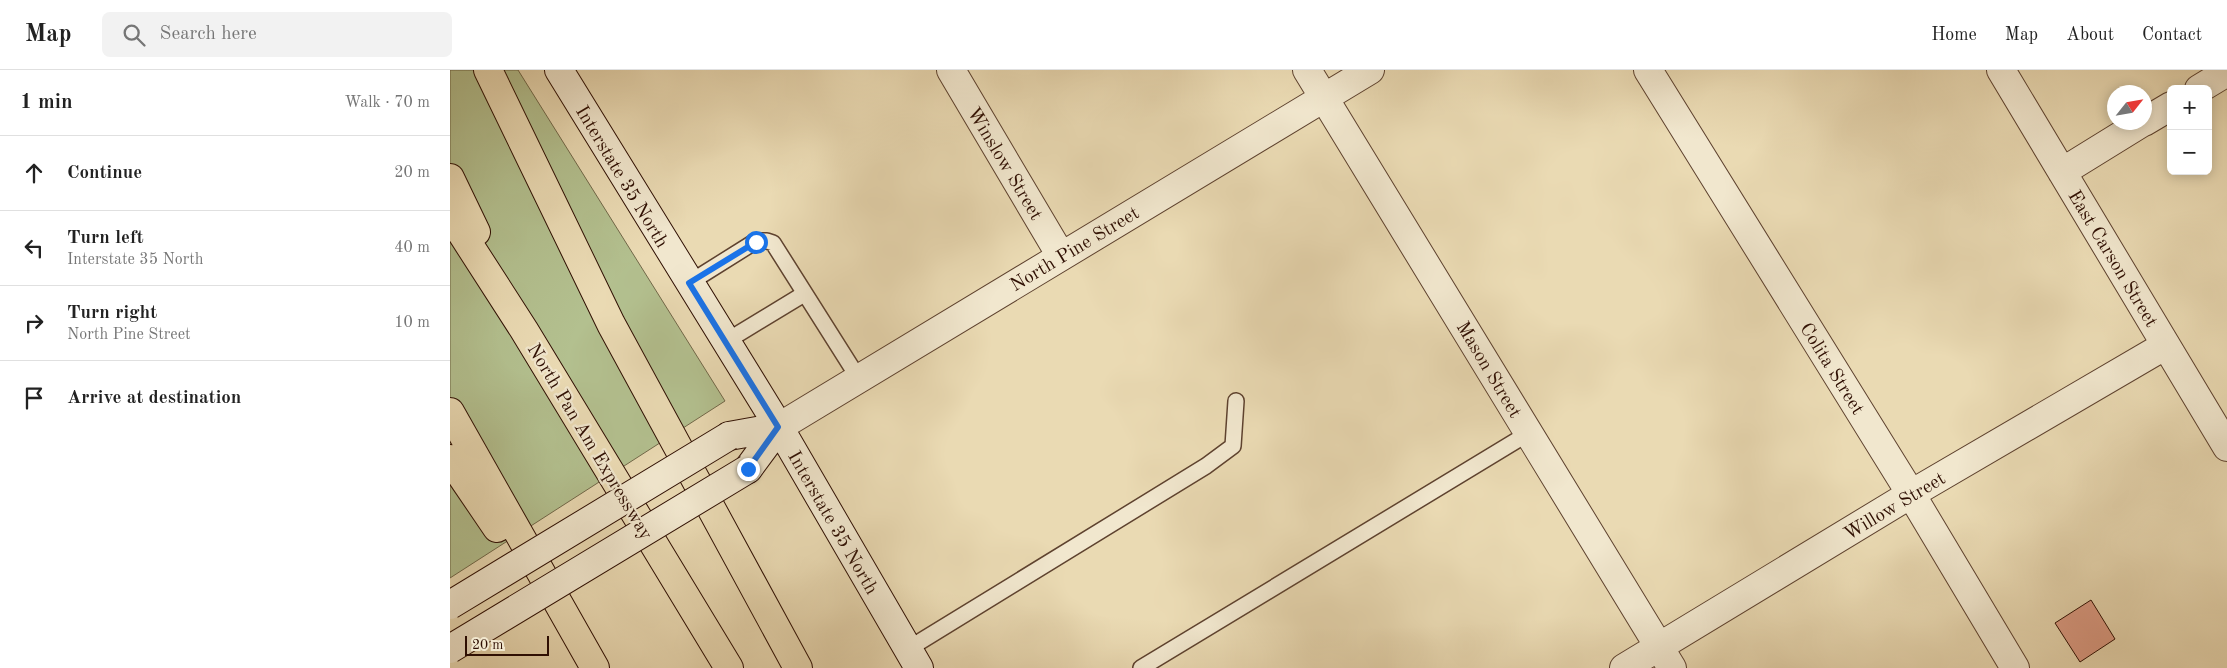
<!DOCTYPE html>
<html lang="en">
<head>
<meta charset="utf-8">
<style>
	body { margin:0; font-family:"Old Standard TT",serif; background:#f2f2f2; color:#222 }
	.controls { position:absolute; right:15px; top:15px; display:grid; overflow:hidden; border-radius:8px; box-shadow:0 2px 12px #0003 }
	.controls button { width:45px; height:45px; display:grid; place-items:center; padding:0; border:0; border-bottom:1px solid #e0e0e0; background:#fff; color:#222; font:25px sans-serif }
	.compass { position:absolute; left:1657px; top:15px; width:45px; height:45px; border-radius:50%; background:#fff; box-shadow:0 2px 12px #0003; rotate:59deg }
	.scale { position:absolute; left:15px; bottom:12px; width:84px; box-sizing:border-box; padding-left:5px; border:2px solid #2f0f03; border-top:0; font-size:14px; line-height:18px; white-space:nowrap; color:#2f0f03; -webkit-text-stroke:4px #f1e7ce; paint-order:stroke }
	.stop { position:absolute; width:15px; height:15px; margin:-11px; border:4px solid #1a73e8; border-radius:50%; background:#fff }
	.stop.end { background:#1a73e8; border-color:#fff; box-shadow:0 1px 5px #0008 }
	.list { margin:0; padding:0; list-style:none }
	h2 { display:flex; justify-content:space-between; align-items:center; height:65px; margin:0; padding:0 20px; font-size:21px }
	h2 small { font-size:16px; font-weight:400; color:#767676 }
	.list li { display:grid; grid-template-columns:32px 1fr auto; gap:15px; align-items:center; box-sizing:border-box; height:75px; padding:0 20px; border-top:1px solid #e0e0e0 }
	.list b { display:block; font-size:19px; white-space:nowrap }
	.list p { margin:0; font-size:16px; white-space:nowrap; color:#767676 }
	.list em { font-size:16px; font-style:normal; color:#767676 }
	.icon { flex:none; width:28px; height:28px; fill:none; stroke:currentColor; stroke-width:2; stroke-linecap:round; stroke-linejoin:round }
	.map { position:relative; flex:none; width:1777px; height:598px; overflow:hidden }
	header { display:flex; align-items:center; gap:30px; box-sizing:border-box; height:70px; padding:0 25px; background:#fff; border-bottom:1px solid #e0e0e0 }
	header strong { font-size:24px }
	nav { display:flex; gap:28px; margin-inline-start:auto; font-size:18px }
	.search { width:350px; height:45px; background:#f2f2f2; display:flex; align-items:center; gap:12px; box-sizing:border-box; padding:0 18px; border-radius:8px; color:#767676; font-size:19px }
	main { display:flex }
	aside { flex:1; background:#fff }
	.map>svg:first-child { display:block }
	.green { fill:#b3c08f; stroke:#716849 }
	.building { fill:#dd9c85; stroke:#2f0f03 }
	.lines { fill:none; stroke-linecap:round; stroke-linejoin:round }
	.lane-casing { stroke:#5e422f; stroke-width:18 }
	.street-casing { stroke:#5e422f; stroke-width:30 }
	.secondary-casing { stroke:#2f0f03; stroke-width:30 }
	.highway-casing { stroke:#2f0f03; stroke-width:30 }
	.lane { stroke:#f1e7ce; stroke-width:15 }
	.street { stroke:#f1e7ce; stroke-width:28 }
	.secondary { stroke:#f1e7ce; stroke-width:28 }
	.highway { stroke:#eadab3; stroke-width:28 }
	.secondary-bridge-casing { stroke:#2f0f03; stroke-width:30; stroke-linecap:butt }
	.secondary-bridge { stroke:#f1e7ce; stroke-width:28 }
	.route { stroke:#1a73e8; stroke-width:6 }
	.labels { text-anchor:middle; stroke-width:4.5; stroke-linejoin:round; paint-order:stroke }
	.street-label { font-size:19px; fill:#2f0f03; stroke:#f1e7ce }
</style>
</head>
<body>
<header>
<strong>Map</strong>
<div class="search"><svg class="icon" aria-label="search" viewBox="0 0 24 24"><circle cx="10" cy="10" r="6"/><path d="M15 15l6 6"/></svg>Search here</div>
<nav><a>Home</a><a>Map</a><a>About</a><a>Contact</a></nav>
</header>
<main>
<aside>
<h2>1 min<small>Walk · 70 m</small></h2>
<ul class="list">
<li><svg class="icon" aria-label="ahead" viewBox="0 0 24 24"><path d="M12 20V5M6 11l6-6 6 6"/></svg><div><b>Continue</b></div><em>20 m</em></li>
<li><svg class="icon" aria-label="left" viewBox="0 0 24 24"><path d="M17 20v-9H6M10 6l-5 5 5 5"/></svg><div><b>Turn left</b><p>Interstate 35 North</p></div><em>40 m</em></li>
<li><svg class="icon" aria-label="right" viewBox="0 0 24 24"><path d="M7 20v-9h11M14 6l5 5-5 5"/></svg><div><b>Turn right</b><p>North Pine Street</p></div><em>10 m</em></li>
<li><svg class="icon" aria-label="arrive" viewBox="0 0 24 24"><path d="M6 21V4h12l-3 4 3 4H6"/></svg><div><b>Arrive at destination</b></div></li>
</ul>
</aside>
<div class="map">
<svg width="1777" height="598" viewBox="0 0 1777 598">
	<rect width="100%" height="100%" fill="#eadab3"/>
	<filter id="stains"><feTurbulence type="fractalNoise" baseFrequency=".004" numOctaves="4"/><feColorMatrix values="0 0 0 0 .2 0 0 0 0 .09 0 0 0 0 .02 0 0 0 .5 -.17"/></filter>
	<radialGradient id="worn" r=".72"><stop offset=".6" stop-color="#630" stop-opacity="0"/><stop offset="1" stop-color="#630" stop-opacity=".3"/></radialGradient>
	<path class="green" d="M0 0H68L275 331 0 508Z"/>
	<path class="building" d="M1641 530 1665 569 1630 592 1605 553Z"/>
	<g class="lines">
		<defs>
			<path id="lane" d="M239 213 306 171H317L323 173 409 309
				M275 272 354 224
				M458 579 756 396 783 376 786 331
				M691 598 1079 363"/>
			<path id="street" d="M501 0 611 186
				M857 0 1222 598
				M1198 0 1461 424 1565 598
				M1551 0 1777 377
				M1749 19 1777 2
				M1694 52 1721 36
				M1612 102 1693 52
				M329 357 920 0
				M1174 598 1461 424 1716 275"/>
			<path id="secondary" d="M109 0 329 357 469 598
				M279 366 329 357
				M298 399 329 357"/>
			<path id="highway" d="M38 0 161 254 348 598
				M0 108 26 162
				M0 145 74 260 279 598
				M0 342 145 598
				M0 389 47 458"/>
		</defs>
		<use href="#lane" class="lane-casing"/>
		<use href="#street" class="street-casing"/>
		<use href="#secondary" class="secondary-casing"/>
		<use href="#highway" class="highway-casing"/>
		<use href="#lane" class="lane"/>
		<use href="#street" class="street"/>
		<use href="#secondary" class="secondary"/>
		<use href="#highway" class="highway"/>
		<defs>
			<path id="secondary-bridge" d="M0 535 279 366
				M0 579 298 399"/>
		</defs>
		<use href="#secondary-bridge" class="secondary-bridge-casing"/>
		<use href="#secondary-bridge" class="secondary-bridge"/>
	</g>
	<g class="lines">
		<path class="route" d="M298 399 328 357 239 213 306 172"/>
	</g>
	<g class="labels">
		<g class="street-label">
			<text transform="translate(556 93) rotate(59)" y="7">Winslow Street</text>
			<text transform="translate(173 106) rotate(59)" y="7">Interstate 35 North</text>
			<text transform="translate(624 178) rotate(-31)" y="7">North Pine Street</text>
			<text transform="translate(1664 188) rotate(59)" y="7">East Carson Street</text>
			<text transform="translate(1383 298) rotate(58)" y="7">Colita Street</text>
			<text transform="translate(1040 299) rotate(59)" y="7">Mason Street</text>
			<text transform="translate(141 371) rotate(59)" y="7">North Pan Am Expressway</text>
			<text transform="translate(1444 435) rotate(-31)" y="7">Willow Street</text>
			<text transform="translate(384 452) rotate(60)" y="7">Interstate 35 North</text>
		</g>
	</g>
	<rect width="100%" height="100%" filter="url(#stains)"/>
	<rect width="100%" height="100%" fill="url(#worn)"/>
</svg>
<div class="controls">
<button>+</button>
<button>−</button>
</div>
<svg class="compass" viewBox="-18 -18 36 36"><path d="M0-13l5 13h-10z" fill="#e53935"/><path d="M0 13l5-13h-10z" fill="#767676"/></svg>
<div class="scale">20 m</div>
<div class="stop" style="left:306px;top:172px"></div>
<div class="stop end" style="left:298px;top:399px"></div>
</div>
</main>
</body>
</html>
